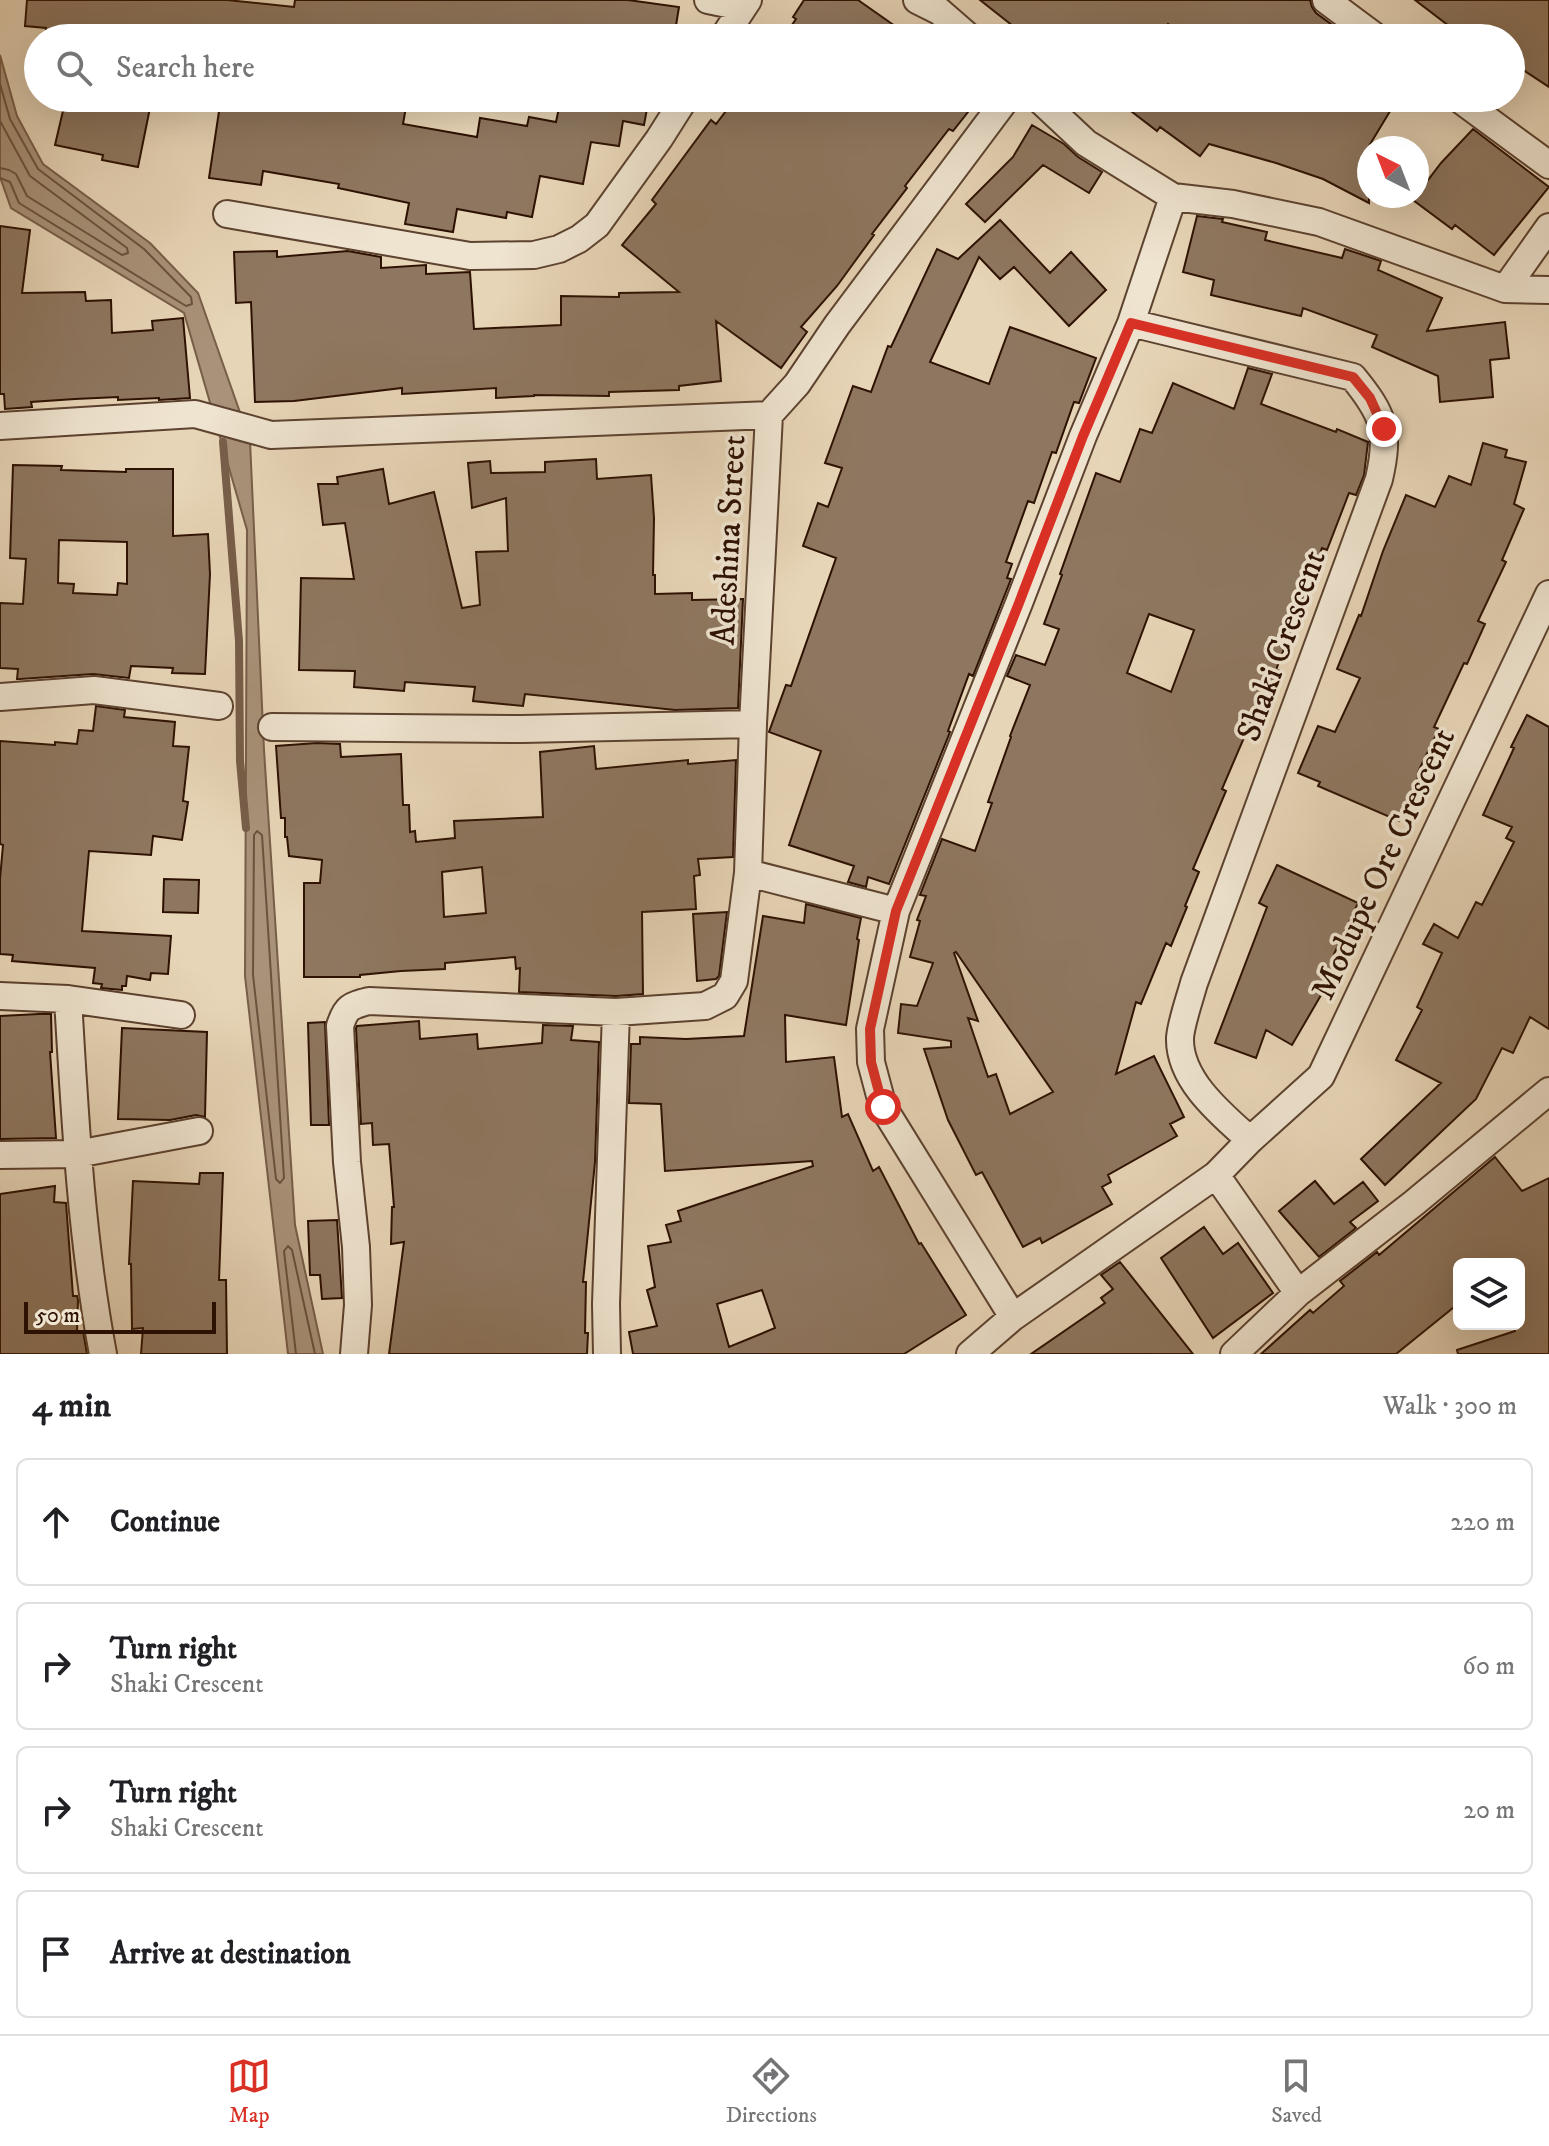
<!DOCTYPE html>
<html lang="en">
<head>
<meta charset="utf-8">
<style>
	body { margin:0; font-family:"IM FELL DW Pica",serif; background:#f6f6f6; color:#202124 }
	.controls { position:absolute; right:24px; bottom:24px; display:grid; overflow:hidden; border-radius:12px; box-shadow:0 8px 32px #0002 }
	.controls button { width:72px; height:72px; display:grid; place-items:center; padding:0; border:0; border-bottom:2px solid #e0e0e0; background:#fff; color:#202124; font:40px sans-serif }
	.compass { position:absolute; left:1357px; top:136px; width:72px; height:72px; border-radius:50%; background:#fff; box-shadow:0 8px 32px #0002; rotate:318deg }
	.scale { position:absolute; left:24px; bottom:20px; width:192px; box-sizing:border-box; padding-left:8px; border:4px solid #2d1102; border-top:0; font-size:22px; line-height:28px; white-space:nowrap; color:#2d1102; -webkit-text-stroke:6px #efe4d0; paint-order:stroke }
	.stop { position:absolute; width:24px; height:24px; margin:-18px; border:6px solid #d93025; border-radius:50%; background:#fff }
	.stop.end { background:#d93025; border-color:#fff; box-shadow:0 2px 8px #0008 }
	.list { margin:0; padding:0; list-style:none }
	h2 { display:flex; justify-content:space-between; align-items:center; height:104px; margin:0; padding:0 32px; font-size:34px }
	h2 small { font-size:26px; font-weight:400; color:#757577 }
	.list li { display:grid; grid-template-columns:52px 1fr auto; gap:24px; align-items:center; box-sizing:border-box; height:128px; margin:0 16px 16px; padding:0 16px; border:2px solid #e0e0e0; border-radius:12px }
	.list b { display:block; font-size:30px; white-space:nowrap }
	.list p { margin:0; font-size:26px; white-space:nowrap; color:#757577 }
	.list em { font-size:26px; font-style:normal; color:#757577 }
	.icon { flex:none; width:44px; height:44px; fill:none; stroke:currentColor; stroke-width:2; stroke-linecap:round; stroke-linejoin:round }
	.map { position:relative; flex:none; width:1549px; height:1354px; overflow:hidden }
	.search { position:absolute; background:#fff; box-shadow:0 8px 32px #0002; left:24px; right:24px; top:24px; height:88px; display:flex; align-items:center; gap:20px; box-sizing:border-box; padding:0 28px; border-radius:44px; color:#757577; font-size:30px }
	.sheet { height:680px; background:#fff }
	nav { display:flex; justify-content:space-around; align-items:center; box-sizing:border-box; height:112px; border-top:2px solid #e0e0e0; background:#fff; font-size:22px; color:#757577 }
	nav a { display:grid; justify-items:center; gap:4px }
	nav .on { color:#d93025 }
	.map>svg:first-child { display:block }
	.water { fill:#a89279; stroke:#775e49; stroke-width:2 }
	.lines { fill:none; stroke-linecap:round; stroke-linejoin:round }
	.shore { stroke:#6a523e; stroke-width:2 }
	.stream { stroke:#775e49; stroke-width:8 }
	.building { fill:#8e7760; stroke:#2d1102; stroke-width:2; fill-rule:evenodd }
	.minor-casing { stroke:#5c422f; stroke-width:30 }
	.minor { stroke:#efe4d0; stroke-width:26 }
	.route { stroke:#d93025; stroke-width:10 }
	.labels { text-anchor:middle; stroke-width:7; stroke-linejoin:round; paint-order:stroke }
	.street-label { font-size:34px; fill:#2d1102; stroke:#efe4d0 }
</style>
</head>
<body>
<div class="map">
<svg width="1549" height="1354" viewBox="0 0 1549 1354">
	<rect width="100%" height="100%" fill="#e7d5b7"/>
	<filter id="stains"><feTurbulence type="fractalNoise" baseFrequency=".0025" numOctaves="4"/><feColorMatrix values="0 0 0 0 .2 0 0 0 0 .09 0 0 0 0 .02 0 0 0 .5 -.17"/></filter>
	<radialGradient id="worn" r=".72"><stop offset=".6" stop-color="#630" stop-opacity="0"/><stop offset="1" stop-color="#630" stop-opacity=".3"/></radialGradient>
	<path class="water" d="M0 55 17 116 43 164 150 243 198 293 250 441 264 750 295 1225 323 1354H288L245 976 247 530 184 313 11 208 0 177Z"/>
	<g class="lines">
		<path class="shore" d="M0 84 10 119 38 169 144 249 191 297 192 304 186 306 19 203 10 182 0 178
			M0 121 30 176 127 248 128 253 122 255 27 196 16 174 9 170 0 168
			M257 831 262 835 284 1178 280 1183 276 1179 253 975 254 835Z
			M296 1354 284 1251 288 1246 292 1250 315 1354"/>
		<path class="stream" d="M223 442 239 641 240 761 246 828"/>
	</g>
	<path class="building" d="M27 0H227L294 7 295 0H628L679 7 674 38H45L46 28 25 26Z
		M804 0H858L912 38H783L796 19 793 17Z
		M980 0H1310L1312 7 1316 13 1350 38H1186L1168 24 1158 38H1012L1018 30Z
		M1415 0H1549V87L1511 62V38H1472L1459 29 1457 32Z
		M66 98H152L138 167 102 160 103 155 55 145Z
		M221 98H366L406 107 403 124 477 137 480 118 527 126 529 117 556 122 561 98H649L644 125 623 121 619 146 591 142 583 184 540 176 532 217 507 212 506 218 457 209 453 232 405 224 409 203 338 188 339 184 263 171 261 185 209 178Z
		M736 98H979L953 131 949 129 905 186 907 188 872 234 874 235 837 286 801 327 807 332 781 368 716 321 721 381 679 386V390L609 392V396L534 395V396L496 398V388L402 394V388L294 401 255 402 251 302 236 303 234 252 277 251V257L348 251 381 257V268L426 265V274L470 272 474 329 561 325V296L619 297V293L679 292 622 245 656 204 652 200 711 120 716 124Z
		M1114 98H1398L1369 146V203L1323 179 1276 163 1209 144 1200 156 1160 127 1157 131Z
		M1032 125 1064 144 1078 157 1102 172 1089 193 1043 165 985 222 966 204 1013 157Z
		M1473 129 1549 187 1494 255 1455 225 1452 229 1413 200 1441 163Z
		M1197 216 1223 219 1222 222 1267 232 1265 240 1342 258 1345 249 1381 261 1378 270 1442 298 1427 331 1505 322 1509 358 1490 360 1493 397 1440 402 1438 376 1372 347 1377 335 1303 308 1301 316 1211 295 1214 280 1183 272Z
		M1000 220 1050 273 1071 252 1106 290 1069 326 1014 267 1000 279 979 257 930 362 989 384 1010 327 1096 358 1079 403 1074 402 1056 453 1052 452 1034 503 1028 501 1006 562 1012 564 1007 578 1011 579 973 676 969 674 948 731 950 732 889 884 868 877 866 887 848 882 854 866 789 845 821 751 769 732 786 685 791 686 836 558 803 546 818 503 828 507 842 468 825 463 853 386 871 392 888 346 891 347 937 249 958 259Z
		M0 226 30 230 22 293 85 292 86 301 111 300 112 333 153 330 152 321 183 318 190 398 159 400V398L118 400V397L75 399 31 402 32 407 5 409 4 394H0Z
		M1248 368 1272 374 1261 404 1336 432 1337 429 1368 442 1364 475 1356 495 1349 493 1327 550 1322 548 1276 670 1280 671 1263 715 1255 712 1222 789 1226 791 1193 869 1199 872 1185 906 1187 907 1171 946 1166 943 1141 1004 1136 1002 1116 1074 1154 1056 1184 1117 1170 1124 1177 1136 1108 1175 1111 1182 1102 1187 1112 1204 1042 1243 1040 1238 1023 1247 982 1172 976 1175 948 1120 924 1049 951 1047V1041L898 1033 901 1004 917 1006 933 963 910 957 920 921 917 920 926 896 920 895 942 839 975 851 992 803 988 802 1011 737 1010 736 1030 685 1007 676 1016 655 1045 665 1059 629 1044 624 1062 575 1060 574 1096 473 1120 482 1140 429 1152 433 1173 383 1234 409ZM1149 614 1194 630 1171 692 1127 673ZM956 952 1053 1092 1010 1114 996 1074 988 1077 968 1018 978 1021 954 953Z
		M1483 443 1507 450 1505 457 1526 462 1514 504 1524 509 1502 560 1506 562 1478 621 1485 624 1467 664 1464 663 1434 727 1439 729 1418 772 1420 773 1399 821 1318 786 1320 782 1298 773 1318 726 1335 732 1360 678 1337 669 1359 615 1361 616 1383 551 1406 495 1435 507 1449 476 1471 485Z
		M596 459 597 479 651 475 654 518 653 575H655V594L692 593V600L743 599 738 708 675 710 525 694 523 706 473 701 475 687 405 682 404 691 354 687 355 671 299 670 301 578 354 579 345 523 323 525 318 484H338L337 477 383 469 389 504 434 492 462 608 480 605 476 552 508 551 506 498 472 508 468 463 490 461 491 473 545 472V462Z
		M13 465 62 466 61 470 126 472V469H173V536L208 534 210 574 205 674 172 673 173 668 131 666 129 678 93 674 20 679H17L18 669 0 668V603L23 604 26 559 10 558ZM59 540 127 542V584L118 583 117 595 73 593 74 584 58 583Z
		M96 706 125 710 124 717 175 722 173 746 189 747 183 801 188 802 182 840 153 836 151 855 89 851 82 931 171 936 168 974 151 973 150 980 127 976 126 986H122V990L101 988 102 984 93 983 95 968 12 961 13 955 0 954V879L3 845 0 844V741L55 745V742L77 744 79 730 93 731Z
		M1527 715 1549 727V1029L1530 1017 1513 1053 1502 1048 1476 1099 1385 1185 1361 1159 1441 1083 1396 1060 1422 1010 1417 1007 1442 953 1423 944 1434 924 1458 938 1476 902 1482 905 1514 842 1506 838 1512 827 1483 815 1514 748 1511 747Z
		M317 743 340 744 341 757 401 754 403 805H409L410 832 415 831 416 842 455 838 454 821 543 817 540 752 594 746 596 769 688 760V764L736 760 733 857 698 859 700 875 694 876 696 909 642 912 643 994 616 996 519 992 520 968 516 969 515 957 445 963V969L401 971 360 975V977H304V883H320L322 860 289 856 287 837H285V818H281L276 746ZM482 867 486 913 444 917 442 872Z
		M1277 865 1358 903 1334 954 1342 959 1292 1045 1266 1030 1256 1058 1215 1043 1267 907 1259 903Z
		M164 879 199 880 198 913 163 912Z
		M806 904 861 918 857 939 859 940 846 1025 785 1015 786 1062 834 1057 842 1117 848 1114 873 1171 879 1167 919 1244 921 1243 966 1315 904 1354H633L629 1332 657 1326 647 1290 655 1287 648 1246 671 1242 666 1225 681 1221 678 1211 813 1166 812 1161 665 1171 661 1104 629 1103 631 1044H640V1037L686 1039 744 1036 763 916 804 923ZM762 1290 775 1328 729 1347 717 1304Z
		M727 912 719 976 716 979 697 981 693 914Z
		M39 1014H51L52 1052H50L56 1138 0 1139V1016Z
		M419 1021 420 1039 477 1034 478 1049 542 1043 543 1025 573 1026 571 1040 599 1042 595 1162 583 1282H586L585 1333H588L587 1354H389L404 1242 391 1244 392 1207H394L389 1144 373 1145 372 1123 361 1124 356 1028 357 1026Z
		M325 1022 329 1125H311L308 1023Z
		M122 1028 207 1032 205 1117 196 1115 170 1120 118 1119Z
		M1495 1157 1522 1191 1549 1178V1354H1458L1457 1350 1515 1331 1513 1324H1519V1264H1459V1303L1396 1354H1261L1310 1310 1313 1313 1344 1286 1340 1281 1377 1252 1379 1255Z
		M200 1173H223L219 1280H226L227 1354H141L143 1328 132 1329 131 1264H129L133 1181 199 1184Z
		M1315 1181 1334 1204 1363 1182 1378 1201 1350 1222 1356 1228 1319 1257 1279 1211Z
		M55 1186 54 1202 66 1203 73 1296H77L78 1300 77 1331H83L87 1354H0V1194Z
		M337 1220 342 1298 322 1299 320 1275H310L308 1221Z
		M1204 1227 1223 1254 1238 1243 1273 1293 1213 1338 1161 1258Z
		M1120 1262 1193 1354H1031L1105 1303 1101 1298 1113 1289 1101 1275Z"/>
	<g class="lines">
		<defs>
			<path id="minor" d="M708 0 742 7
				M917 0 939 11 970 38
				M1326 0 1377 38
				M723 38 748 0
				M1038 98 1086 143 1173 197 1233 204 1319 222 1505 289 1549 290
				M1458 98 1549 165
				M227 214 470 256 534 255 559 249 579 239 597 225 659 139 685 98
				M1505 289 1549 227
				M1131 323 1353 377C1384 415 1390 431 1379 479L1194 983C1190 998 1181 1023 1180 1038 1179 1080 1221 1114 1250 1140
				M0 426 195 414 271 435 769 415
				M0 697 94 690 219 706
				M272 727 522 729 753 724
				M748 873 896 911
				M0 996 68 999 181 1015
				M68 999C75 1118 81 1237 103 1354
				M0 1155 77 1154 199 1131
				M1216 1175 1298 1293
				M1013 1317 883 1107 871 1062 870 1029 896 911 1019 603 1083 436 1131 323 1173 197
				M354 1354 358 1305 356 1247 347 1162 340 1026C346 1007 350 1006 369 1001L616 1012 705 1006 725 996 734 981 748 873 753 724 769 415 797 384 837 325 1007 98
				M607 1354 606 1304 616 1012
				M970 1354 1013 1317 1216 1175 1250 1140 1321 1076 1549 594
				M1234 1354 1298 1293 1414 1203 1549 1091"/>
		</defs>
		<use href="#minor" class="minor-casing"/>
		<use href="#minor" class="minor"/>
	</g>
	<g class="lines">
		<path class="route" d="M883 1107 871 1062 870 1029 896 911 1019 603 1083 436 1131 323 1353 377 1370 398 1384 429"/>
	</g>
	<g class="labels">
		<g class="street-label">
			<text transform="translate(727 540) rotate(-87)" y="12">Adeshina Street</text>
			<text transform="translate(1280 645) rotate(-70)" y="12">Shaki Crescent</text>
			<text transform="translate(1382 863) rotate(-65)" y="12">Modupe Ore Crescent</text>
		</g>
	</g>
	<rect width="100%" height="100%" filter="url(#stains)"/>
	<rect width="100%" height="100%" fill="url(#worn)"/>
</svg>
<div class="controls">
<button><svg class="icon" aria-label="layers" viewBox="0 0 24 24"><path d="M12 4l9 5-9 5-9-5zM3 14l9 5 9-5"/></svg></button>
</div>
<svg class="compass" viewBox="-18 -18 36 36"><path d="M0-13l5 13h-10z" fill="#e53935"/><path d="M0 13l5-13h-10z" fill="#757577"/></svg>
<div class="scale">50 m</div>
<div class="stop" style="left:883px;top:1107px"></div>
<div class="stop end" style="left:1384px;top:429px"></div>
<div class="search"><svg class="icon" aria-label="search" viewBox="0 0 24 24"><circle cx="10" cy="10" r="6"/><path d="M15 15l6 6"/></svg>Search here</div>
</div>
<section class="sheet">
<h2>4 min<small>Walk · 300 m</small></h2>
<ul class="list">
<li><svg class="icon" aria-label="ahead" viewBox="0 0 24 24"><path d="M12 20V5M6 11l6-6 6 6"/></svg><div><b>Continue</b></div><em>220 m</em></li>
<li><svg class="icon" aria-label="right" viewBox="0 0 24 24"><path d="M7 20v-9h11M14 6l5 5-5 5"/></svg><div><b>Turn right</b><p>Shaki Crescent</p></div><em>60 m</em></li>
<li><svg class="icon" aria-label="right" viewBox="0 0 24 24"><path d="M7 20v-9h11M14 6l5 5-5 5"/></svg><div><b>Turn right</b><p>Shaki Crescent</p></div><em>20 m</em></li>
<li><svg class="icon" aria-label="arrive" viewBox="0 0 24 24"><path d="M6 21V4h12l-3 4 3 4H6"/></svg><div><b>Arrive at destination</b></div></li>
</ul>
</section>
<nav>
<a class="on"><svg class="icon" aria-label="map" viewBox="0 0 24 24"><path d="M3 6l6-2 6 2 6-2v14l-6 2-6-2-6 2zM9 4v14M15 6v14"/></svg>Map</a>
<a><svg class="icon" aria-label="directions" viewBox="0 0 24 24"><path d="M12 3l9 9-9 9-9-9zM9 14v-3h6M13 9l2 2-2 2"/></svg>Directions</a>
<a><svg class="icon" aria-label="saved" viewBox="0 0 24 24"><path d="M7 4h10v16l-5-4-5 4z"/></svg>Saved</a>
</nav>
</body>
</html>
